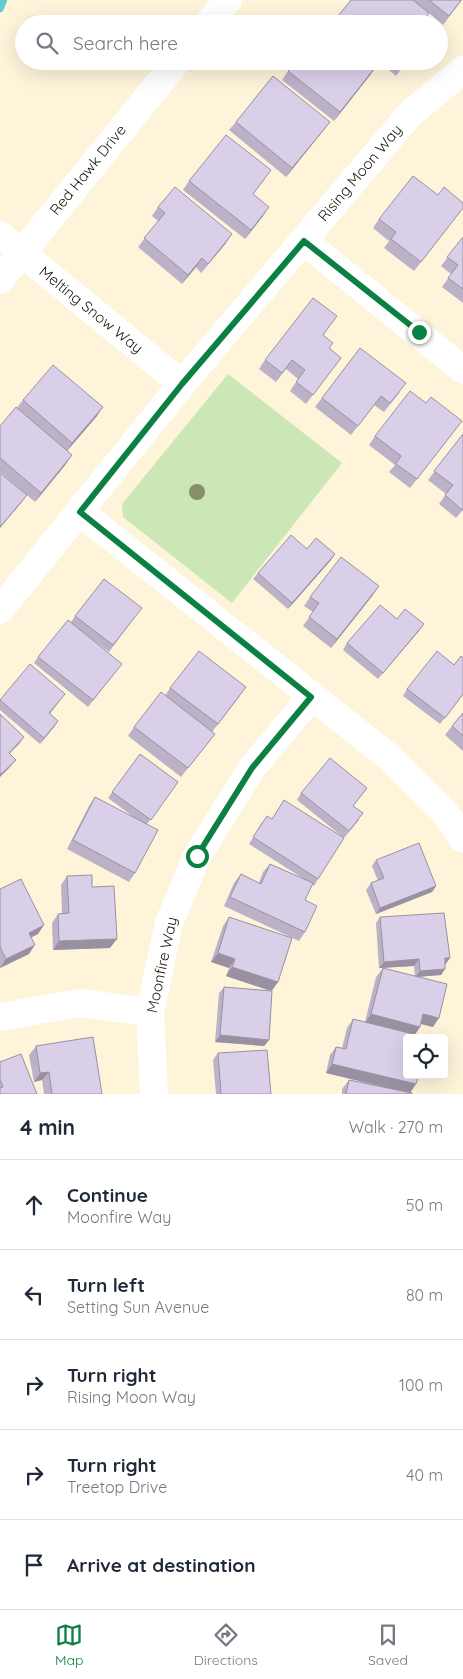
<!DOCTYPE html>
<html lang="en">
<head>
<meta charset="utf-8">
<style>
	body { margin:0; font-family:Quicksand,sans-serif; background:#f6f6f7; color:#1f2937 }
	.controls { position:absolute; right:15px; bottom:15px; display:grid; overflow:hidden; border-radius:5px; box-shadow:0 5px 20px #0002 }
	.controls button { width:45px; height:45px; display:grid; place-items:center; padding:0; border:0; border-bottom:1px solid #e0e1e3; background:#fff; color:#1f2937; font:25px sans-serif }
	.stop { position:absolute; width:15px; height:15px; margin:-11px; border:4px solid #0b8043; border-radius:50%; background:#fff }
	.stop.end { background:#0b8043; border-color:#fff; box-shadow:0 1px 5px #0008 }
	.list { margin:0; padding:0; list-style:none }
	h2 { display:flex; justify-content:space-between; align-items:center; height:65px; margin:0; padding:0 20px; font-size:21px }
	h2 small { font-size:16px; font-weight:400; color:#747a83 }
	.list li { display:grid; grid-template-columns:32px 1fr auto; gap:15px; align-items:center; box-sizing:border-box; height:90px; padding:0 20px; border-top:1px solid #e0e1e3 }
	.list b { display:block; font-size:19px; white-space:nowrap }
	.list p { margin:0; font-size:16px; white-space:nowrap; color:#747a83 }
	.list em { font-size:16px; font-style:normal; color:#747a83 }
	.icon { flex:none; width:28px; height:28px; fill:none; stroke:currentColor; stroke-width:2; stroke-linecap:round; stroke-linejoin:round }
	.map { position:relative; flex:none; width:463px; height:1094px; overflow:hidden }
	.search { position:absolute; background:#fff; box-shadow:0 5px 20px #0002; left:15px; right:15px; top:15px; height:55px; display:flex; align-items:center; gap:12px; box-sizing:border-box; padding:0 18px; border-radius:28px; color:#747a83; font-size:19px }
	.sheet { height:515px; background:#fff }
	nav { display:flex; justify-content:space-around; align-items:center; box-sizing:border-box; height:70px; border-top:1px solid #e0e1e3; background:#fff; font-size:14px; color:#747a83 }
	nav a { display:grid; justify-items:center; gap:2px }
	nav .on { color:#0b8043 }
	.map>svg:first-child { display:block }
	.green { fill:#cae7b5 }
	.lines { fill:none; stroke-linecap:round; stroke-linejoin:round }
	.stream { stroke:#66cad4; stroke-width:8 }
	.street { stroke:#fff; stroke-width:28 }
	.secondary { stroke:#fff; stroke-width:28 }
	.tree { fill:#878f6a }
	.wall { fill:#bbb2c8 }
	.shaded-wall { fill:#9991a2 }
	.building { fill:#dacfe8; stroke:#9991a2 }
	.route { stroke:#0b8043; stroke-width:6 }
	.labels { text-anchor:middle; stroke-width:4.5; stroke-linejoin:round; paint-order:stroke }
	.street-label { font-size:15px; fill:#1a170d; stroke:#fff }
</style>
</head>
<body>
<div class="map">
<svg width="463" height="1094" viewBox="0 0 463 1094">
	<rect width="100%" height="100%" fill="#fef4da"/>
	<path class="green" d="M228 374 342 463 232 603 123 517 122 504Z"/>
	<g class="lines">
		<path class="stream" d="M0 8 3 0"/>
		<path class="street" d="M0 235 182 384
			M304 241 463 370
			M80 512 389 757 443 810 463 839
			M0 610 182 384 410 114 463 70
			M0 1017 79 1003 150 1012
			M154 1094 150 1012 169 923 197 856 252 768 311 697"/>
		<path class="secondary" d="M208 24 228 0
			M0 280 177 61"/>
	</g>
	<circle class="tree" cx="197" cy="492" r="8"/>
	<path class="wall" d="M351 0H462L443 25 429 13 421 24H333Z
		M378 61H407L396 76Z
		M288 71 371 74 334 121 282 80Z
		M236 122H330L323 131 286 177 229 130Z
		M265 179 253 194 263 216 245 239 183 190 189 181Z
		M158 207 226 243 201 273 196 267 182 284 138 247 158 221 152 216Z
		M459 213 414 271 384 248 389 241 373 228 379 219Z
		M463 237V303L442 287 451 274 441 266Z
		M323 335 329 348 341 358 306 404 290 391 298 379 286 369 276 382 259 369 265 360Z
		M400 392 384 412 374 405 351 435 315 407 322 398Z
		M23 400 97 416 67 451 66 464 35 502 0 472V426L17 408Z
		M455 430 410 488 389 472 395 465 369 445 375 436Z
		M463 434V510L456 518 439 504 446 494 428 480Z
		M307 549 335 554 331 560 288 609 253 579 258 573Z
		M373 595 331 648 303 626 313 612 304 606 310 597Z
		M137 614 109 652 89 637 117 670 88 707 34 663 38 657 71 622 75 616Z
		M419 631 378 679 343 650 347 643Z
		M454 665 463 695 440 724 403 696 407 689Z
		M170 688 240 696 212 732 215 734 208 743 181 777 128 736 134 727 165 696Z
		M65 694 50 714 58 721 40 744 0 710V699Z
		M463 713V751L445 735 452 726Z
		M140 754 178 782 147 824 135 873 129 882 67 849 89 806 95 797 135 818 108 798Z
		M367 788 353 806 359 820 344 838 297 800 301 793Z
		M262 822 318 879 314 886 312 885 305 900V932L299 941 224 906 234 883 241 874 259 883 263 872 270 864 304 879 249 844Z
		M376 860 436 886 432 892 376 914 366 890 371 883 378 881 372 866Z
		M67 876 92 887 110 948 53 950 52 923 58 914H62L61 885Z
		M0 889 38 934 31 937 29 954 0 968Z
		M229 917 278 982 272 991 269 1040 264 1046 215 1042 219 993 224 987 271 991 226 976 229 968 211 962 223 926Z
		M380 917 445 964V969L441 975 418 977 433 1027 421 1024 420 1027 415 1034 407 1038 411 1093 412 1094H342V1089L349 1080 391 1089 326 1073 330 1055 336 1047 342 1048 347 1028 353 1019 365 1022 376 977 383 968 415 976 414 966 379 968 376 923Z
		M36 1046 102 1094H44L42 1080 34 1082 29 1055Z
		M218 1053 271 1094H216L213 1060Z
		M0 1062 37 1094H0Z"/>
	<path class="shaded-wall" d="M377 65 371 74 334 121 340 112Z
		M330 122 323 131 286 177 292 168Z
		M269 207 263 216 245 239 251 230Z
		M232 234 226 243 201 273 208 264Z
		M202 258 196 267 182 284 188 275Z
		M103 407 97 416 66 452 72 443Z
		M72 455 66 464 35 502 41 493Z
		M27 495 22 502 0 528V527Z
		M335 554 331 560 288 609 292 603Z
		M379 586 373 595 331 648 337 639Z
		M424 624 419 631 378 679 383 673Z
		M58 721 54 727 40 744 44 738Z
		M24 737 19 744 4 759 9 753Z
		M16 760 11 766 0 777V775Z
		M436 886 432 892 376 914 380 908Z
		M44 925 38 934 23 942 29 933Z
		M117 939 110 948 53 950 59 941Z
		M35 945 29 954 0 968 6 959Z
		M218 953 235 959 229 968 211 962Z
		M445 958H450L445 965Z
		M419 959 414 966 379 968 384 962Z
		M232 967 278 982 271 991 226 976Z
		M445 969 441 975 415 977 420 971Z
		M371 1014 420 1027 414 1036 365 1023Z
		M423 1014 439 1018 433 1027 417 1023Z
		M220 1035 269 1040 264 1046 215 1042Z
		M332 1064 416 1084 410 1093 326 1073Z
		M49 1072 42 1080 34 1082 40 1073Z"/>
	<path class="building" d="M351 0H413L429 13 420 24H348L338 16Z
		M429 0H461L449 16Z
		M296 61H372L377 65 340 112 288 71Z
		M395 61H407L402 67Z
		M273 76 330 122 292 168 236 122Z
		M226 135 271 170 253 194 269 207 251 230 189 181Z
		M413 176 438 195 444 187 463 203V208L421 262 391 239 396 232 379 219Z
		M175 187 232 234 208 264 202 258 188 275 144 238 165 213 158 207Z
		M463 237V289L448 278 458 265 447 257Z
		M313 298 337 316 323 335 333 343 329 348 341 358 313 395 296 382 305 370 292 360 282 373 265 360Z
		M360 348 406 383 390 403 381 396 358 426 322 398Z
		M53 365 103 407 72 443 23 400Z
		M410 391 426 403 431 397 462 421 417 479 396 464 401 456 375 436Z
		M16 407 72 455 41 493 0 458V426Z
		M463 434V509L462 510 445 495 453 485 434 471Z
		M0 473 27 495 0 527Z
		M291 535 307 549 316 538 335 554 292 603 258 573Z
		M341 557 379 586 337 639 309 617 319 603 310 597Z
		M104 579 142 608 113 645 75 616Z
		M380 605 397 619 405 609 424 624 383 673 347 643Z
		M68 620 122 664 93 700 38 657Z
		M199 651 246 687 218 724 170 688Z
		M437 651 454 665 461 656 463 658V694L445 718 407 689Z
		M30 664 65 694 49 713 58 721 44 738 0 700Z
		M161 692 215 734 188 768 134 727Z
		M463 713V736L452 726Z
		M0 714 24 737 9 753 16 760 0 775Z
		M140 754 178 782 151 820 112 792Z
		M330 758 367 788 353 806 363 813 349 831 301 793Z
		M95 797 158 830 135 873 73 840Z
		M284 800 344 838 318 879 253 837 267 816 272 819Z
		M419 843 436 886 380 908 371 883 384 878 376 860Z
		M270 864 313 883 305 900 317 906 305 932 230 897 241 874 261 884Z
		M92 875V887L114 886 117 939 59 941 58 914 69 913 67 876Z
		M21 879 44 925 29 933 35 945 6 959 0 947V889Z
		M444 913 450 958H445V969L420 971 419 959 384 962 380 917Z
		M229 917 292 938 278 982 232 967 235 959 218 953Z
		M383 968 447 984 439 1018 423 1014 420 1027 371 1014Z
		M224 987 272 991 269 1040 220 1035Z
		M353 1019 421 1036 420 1038H407V1075H419L416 1084 332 1064 336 1047 346 1049Z
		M93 1037 102 1094H52L49 1072 40 1073 36 1046Z
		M267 1050 271 1094H221L218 1053Z
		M21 1054 37 1094H0V1088L3 1087 0 1079V1062Z
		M349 1080 412 1093V1094H346Z"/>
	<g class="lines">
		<path class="route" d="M197 856 252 768 311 697 80 512 182 384 304 241 419 332"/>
	</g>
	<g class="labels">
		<g class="street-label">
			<text transform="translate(88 170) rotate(-51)" y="5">Red Hawk Drive</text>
			<text transform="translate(360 173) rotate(-50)" y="5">Rising Moon Way</text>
			<text transform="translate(91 310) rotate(39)" y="5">Melting Snow Way</text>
			<text transform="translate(162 965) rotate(-78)" y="5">Moonfire Way</text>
		</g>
	</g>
</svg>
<div class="controls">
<button><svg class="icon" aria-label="locate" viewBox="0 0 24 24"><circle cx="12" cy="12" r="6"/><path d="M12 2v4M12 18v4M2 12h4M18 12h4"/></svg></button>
</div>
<div class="stop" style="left:197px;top:856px"></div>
<div class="stop end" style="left:419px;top:332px"></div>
<div class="search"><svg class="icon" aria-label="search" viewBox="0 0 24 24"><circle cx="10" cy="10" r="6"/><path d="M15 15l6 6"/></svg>Search here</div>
</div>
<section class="sheet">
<h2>4 min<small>Walk · 270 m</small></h2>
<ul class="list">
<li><svg class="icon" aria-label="ahead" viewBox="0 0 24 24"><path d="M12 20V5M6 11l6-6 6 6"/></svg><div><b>Continue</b><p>Moonfire Way</p></div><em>50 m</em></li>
<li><svg class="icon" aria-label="left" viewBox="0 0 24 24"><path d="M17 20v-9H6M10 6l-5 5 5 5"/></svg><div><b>Turn left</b><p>Setting Sun Avenue</p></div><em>80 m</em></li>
<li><svg class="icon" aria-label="right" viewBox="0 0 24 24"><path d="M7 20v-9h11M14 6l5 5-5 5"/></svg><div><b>Turn right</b><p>Rising Moon Way</p></div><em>100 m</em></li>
<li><svg class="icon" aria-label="right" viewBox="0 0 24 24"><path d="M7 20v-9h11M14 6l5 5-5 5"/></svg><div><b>Turn right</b><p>Treetop Drive</p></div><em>40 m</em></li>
<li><svg class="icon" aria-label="arrive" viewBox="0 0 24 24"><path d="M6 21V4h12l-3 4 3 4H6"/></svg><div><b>Arrive at destination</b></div></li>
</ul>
</section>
<nav>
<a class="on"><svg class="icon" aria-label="map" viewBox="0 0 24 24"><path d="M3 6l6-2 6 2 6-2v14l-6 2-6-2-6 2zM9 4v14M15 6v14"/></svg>Map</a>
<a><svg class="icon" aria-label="directions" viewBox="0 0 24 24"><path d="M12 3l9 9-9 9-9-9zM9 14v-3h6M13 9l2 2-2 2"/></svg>Directions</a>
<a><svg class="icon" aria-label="saved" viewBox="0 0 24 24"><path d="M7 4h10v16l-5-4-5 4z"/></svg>Saved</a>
</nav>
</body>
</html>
